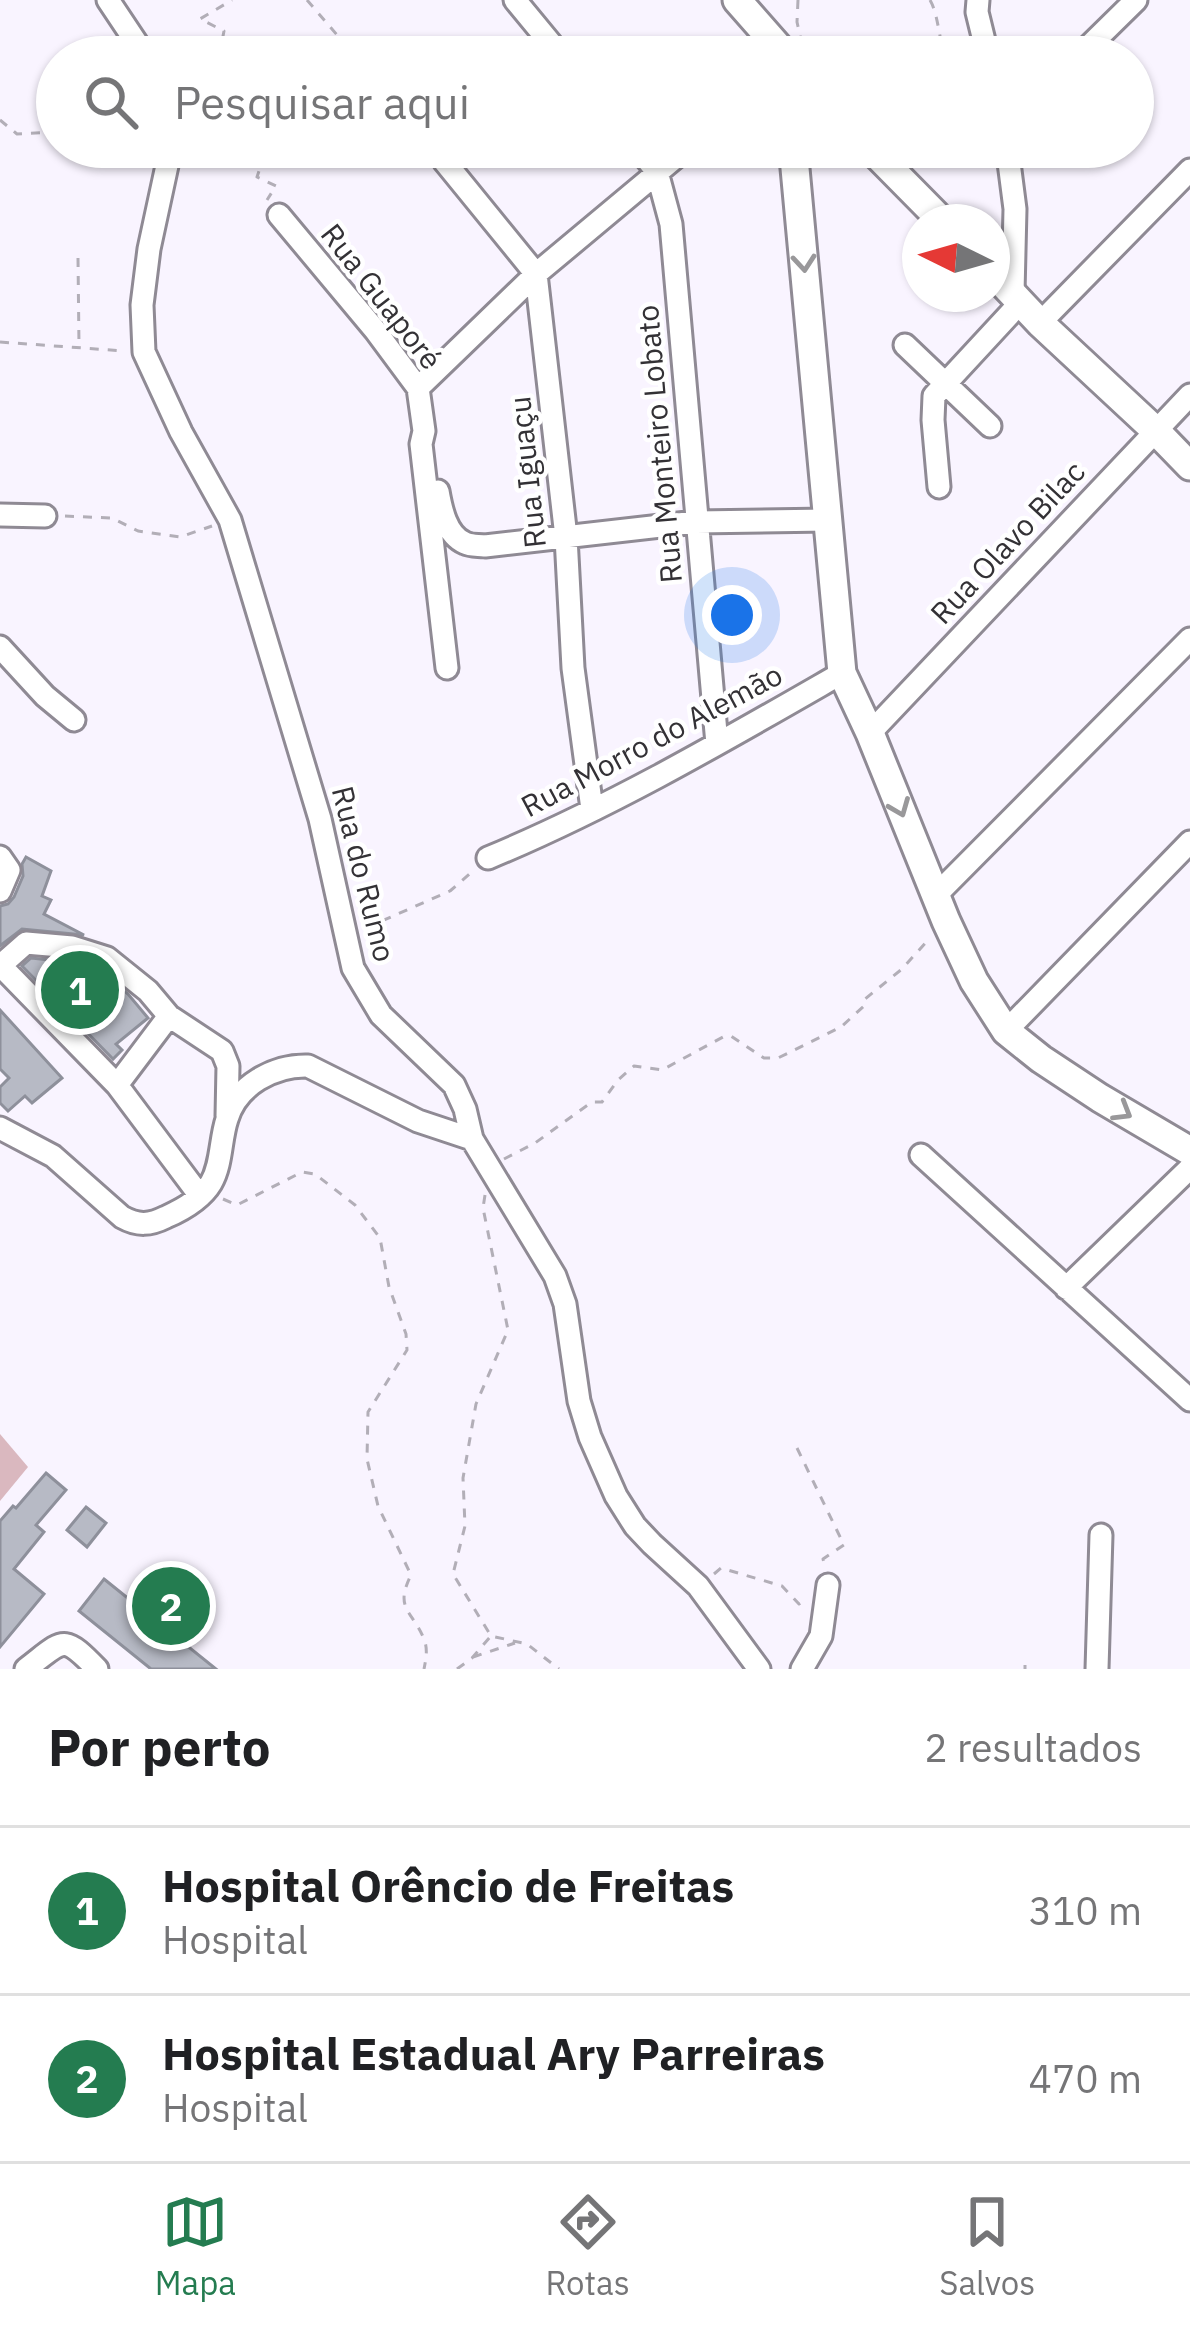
<!DOCTYPE html>
<html lang="pt">
<head>
<meta charset="utf-8">
<style>
	body { margin:0; font-family:"IBM Plex Sans",sans-serif; background:#f2f2f2; color:#202124 }
	.compass { position:absolute; left:902px; top:204px; width:108px; height:108px; border-radius:50%; background:#fff; box-shadow:0 3px 9px #0004; rotate:275deg }
	.you { position:absolute; left:732px; top:615px; width:42px; height:42px; margin:-30px; border:9px solid #fff; border-radius:50%; background:#1a73e8; box-shadow:0 0 0 18px #1a73e833 }
	.badge { display:grid; place-items:center; width:78px; height:78px; border-radius:50%; background:#247c50; color:#fff; font-size:39px; font-weight:700 }
	.pin { position:absolute; translate:-50% -50%; border:6px solid #fff; box-shadow:0 3px 12px #0006 }
	.list { margin:0; padding:0; list-style:none }
	h2 { display:flex; justify-content:space-between; align-items:center; height:156px; margin:0; padding:0 48px; font-size:51px }
	h2 small { font-size:39px; font-weight:400; color:#757577 }
	.list li { display:grid; grid-template-columns:78px 1fr auto; gap:36px; align-items:center; box-sizing:border-box; height:168px; padding:0 48px; border-top:3px solid #e0e0e0 }
	.list b { display:block; font-size:45px; white-space:nowrap }
	.list p { margin:0; font-size:39px; white-space:nowrap; color:#757577 }
	.list em { font-size:39px; font-style:normal; color:#757577 }
	.icon { flex:none; width:66px; height:66px; fill:none; stroke:currentColor; stroke-width:2; stroke-linecap:round; stroke-linejoin:round }
	.map { position:relative; flex:none; width:1190px; height:1669px; overflow:hidden }
	.search { position:absolute; background:#fff; box-shadow:0 3px 9px #0004; left:36px; right:36px; top:36px; height:132px; display:flex; align-items:center; gap:30px; box-sizing:border-box; padding:0 42px; border-radius:66px; color:#757577; font-size:45px }
	.sheet { height:492px; background:#fff }
	nav { display:flex; justify-content:space-around; align-items:center; box-sizing:border-box; height:168px; border-top:3px solid #e0e0e0; background:#fff; font-size:33px; color:#757577 }
	nav a { display:grid; justify-items:center; gap:6px }
	nav .on { color:#247c50 }
	.map>svg:first-child { display:block }
	.green { fill:#dab8bf }
	.building { fill:#b7bac5; stroke:#8e909b; stroke-width:3 }
	.lines { fill:none; stroke-linecap:round; stroke-linejoin:round }
	.minor-casing { stroke:#8f8a94; stroke-width:27 }
	.major-casing { stroke:#8f8a94; stroke-width:33 }
	.path { stroke:#b2aeb7; stroke-width:3; stroke-dasharray:9 9; stroke-linecap:butt }
	.minor { stroke:#fff; stroke-width:21 }
	.major { stroke:#fff; stroke-width:27 }
	.oneway { stroke:#99989a }
	.labels { text-anchor:middle; stroke-width:9; stroke-linejoin:round; paint-order:stroke }
	.street-label { font-size:30px; fill:#333135; stroke:#fff }
</style>
</head>
<body>
<div class="map">
<svg width="1190" height="1669" viewBox="0 0 1190 1669">
	<rect width="100%" height="100%" fill="#f9f4ff"/>
	<path class="green" d="M0 1434 28 1467 0 1501Z"/>
	<path class="building" d="M26 857 51 871 42 896 51 900 44 914 84 935 22 929 0 946V906L8 904 14 897 23 876 22 864Z
		M31 958 69 962 100 971 128 994 148 1018 116 1044 122 1050 113 1059 22 966Z
		M0 1010 62 1078 32 1103 25 1096 8 1111 0 1103V1087L9 1078 0 1069Z
		M46 1473 66 1490 36 1525 44 1532 14 1569 44 1594 0 1647V1521L13 1506 16 1508Z
		M86 1507 106 1523 87 1547 67 1530Z
		M104 1579 216 1669H151L79 1611Z"/>
	<g class="lines">
		<defs>
			<path id="minor" d="M108 0 146 57
				M515 0 562 57
				M978 0 977 12 988 57
				M1078 57 1136 0
				M171 147 149 249 142 305 144 352 181 432 230 520 320 819 353 968 381 1015 454 1085 465 1109 472 1139 555 1276 565 1304 579 1401 590 1437 616 1496 635 1526 652 1544 698 1586 759 1669
				M637 147 657 172 671 224 717 744
				M1007 147 1015 209 1013 293
				M444 161 536 274 566 537 573 668 592 809
				M279 215 375 330 418 388 424 431 421 444 447 668
				M1040 323 1190 170
				M905 345 990 426
				M418 388 536 274 688 147
				M939 487 933 420 934 396 1021 302
				M438 491C441 508 446 535 465 543 471 546 478 545 485 546L696 522 828 520
				M0 515 45 516
				M0 647 45 696 74 720
				M870 733 1190 395
				M0 857 9 870 0 891
				M488 858C611 807 727 739 842 673
				M935 896 1190 639
				M0 966 26 943 72 947 107 958 148 991 169 1016 222 1051 228 1066 227 1116
				M1 966 117 1085 200 1196
				M1006 1031 1190 842
				M117 1085 169 1016
				M0 1128 53 1156 122 1217C138 1226 150 1225 166 1217 182 1210 202 1198 211 1183 222 1164 220 1140 227 1119 237 1085 274 1065 308 1066L418 1121 472 1139
				M921 1155 1190 1400
				M1066 1288 1190 1168
				M26 1669C64 1640 62 1633 97 1669
				M802 1669 821 1636 828 1585
				M1097 1669 1101 1535"/>
			<path id="major" d="M737 0 787 57
				M793 147 842 673 870 733 946 921 974 981 1006 1031 1041 1059 1100 1098 1190 1151
				M869 147 943 222
				M992 272 1040 323 1156 431 1190 466"/>
		</defs>
		<use href="#minor" class="minor-casing"/>
		<use href="#major" class="major-casing"/>
		<path class="path" d="M307 0 356 57
			M798 0 797 22 801 40
			M930 0C939 16 938 38 946 57
			M219 57 224 31 200 19 232 0
			M0 120 17 134 57 132
			M110 147 129 158 147 161
			M235 147 260 168 257 177 276 186 267 200
			M78 258 79 346
			M0 342 124 351
			M65 516 112 518 138 531 180 537 212 526
			M366 928 450 891 473 871
			M504 1159 535 1143 592 1102H602L618 1080 634 1066 662 1070 723 1037 731 1036 764 1058H778L841 1027 864 1006 865 999 902 969 928 940
			M485 1195 483 1208 508 1330 476 1404 463 1478 465 1526 453 1574 491 1636 527 1644 559 1669
			M223 1199 237 1205 302 1172 315 1174 355 1205 380 1238 389 1287 406 1334 407 1350 368 1412 367 1459 378 1506 411 1575C394 1609 412 1610 424 1639 428 1649 426 1659 424 1669
			M797 1448 844 1545 823 1559 825 1567
			M714 1574 721 1568 782 1586 799 1604 805 1600
			M473 1657 515 1643
			M1025 1665V1669
			M457 1669 472 1658 490 1637"/>
		<use href="#minor" class="minor"/>
		<use href="#major" class="major"/>
	</g>
	<defs><path id="oneway-chevron" d="M-2-3.5L2.5 0L-2 3.5" fill="none" stroke-width="1.6" stroke-linecap="round" stroke-linejoin="round" transform="scale(3)"/></defs>
	<g class="oneway">
		<use href="#oneway-chevron" transform="translate(804 263) rotate(85)"/>
		<use href="#oneway-chevron" transform="translate(900 808) rotate(68)"/>
		<use href="#oneway-chevron" transform="translate(1123 1112) rotate(31)"/>
	</g>
	<g class="labels">
		<g class="street-label">
			<text transform="translate(381 297) rotate(52)" y="10">Rua Guaporé</text>
			<text transform="translate(660 444) rotate(-95)" y="10">Rua Monteiro Lobato</text>
			<text transform="translate(528 472) rotate(-96)" y="10">Rua Iguaçu</text>
			<text transform="translate(1008 543) rotate(-47)" y="10">Rua Olavo Bilac</text>
			<text transform="translate(652 741) rotate(-28)" y="10">Rua Morro do Alemão</text>
			<text transform="translate(363 874) rotate(76)" y="10">Rua do Rumo</text>
		</g>
	</g>
</svg>
<svg class="compass" viewBox="-18 -18 36 36"><path d="M0-13l5 13h-10z" fill="#e53935"/><path d="M0 13l5-13h-10z" fill="#757577"/></svg>
<div class="you"></div>
<div class="pin badge" style="left:80px;top:990px">1</div>
<div class="pin badge" style="left:171px;top:1606px">2</div>
<div class="search"><svg class="icon" aria-label="search" viewBox="0 0 24 24"><circle cx="10" cy="10" r="6"/><path d="M15 15l6 6"/></svg>Pesquisar aqui</div>
</div>
<section class="sheet">
<h2>Por perto<small>2 resultados</small></h2>
<ul class="list">
<li><span class="badge">1</span><div><b>Hospital Orêncio de Freitas</b><p>Hospital</p></div><em>310 m</em></li>
<li><span class="badge">2</span><div><b>Hospital Estadual Ary Parreiras</b><p>Hospital</p></div><em>470 m</em></li>
</ul>
</section>
<nav>
<a class="on"><svg class="icon" aria-label="map" viewBox="0 0 24 24"><path d="M3 6l6-2 6 2 6-2v14l-6 2-6-2-6 2zM9 4v14M15 6v14"/></svg>Mapa</a>
<a><svg class="icon" aria-label="directions" viewBox="0 0 24 24"><path d="M12 3l9 9-9 9-9-9zM9 14v-3h6M13 9l2 2-2 2"/></svg>Rotas</a>
<a><svg class="icon" aria-label="saved" viewBox="0 0 24 24"><path d="M7 4h10v16l-5-4-5 4z"/></svg>Salvos</a>
</nav>
</body>
</html>
